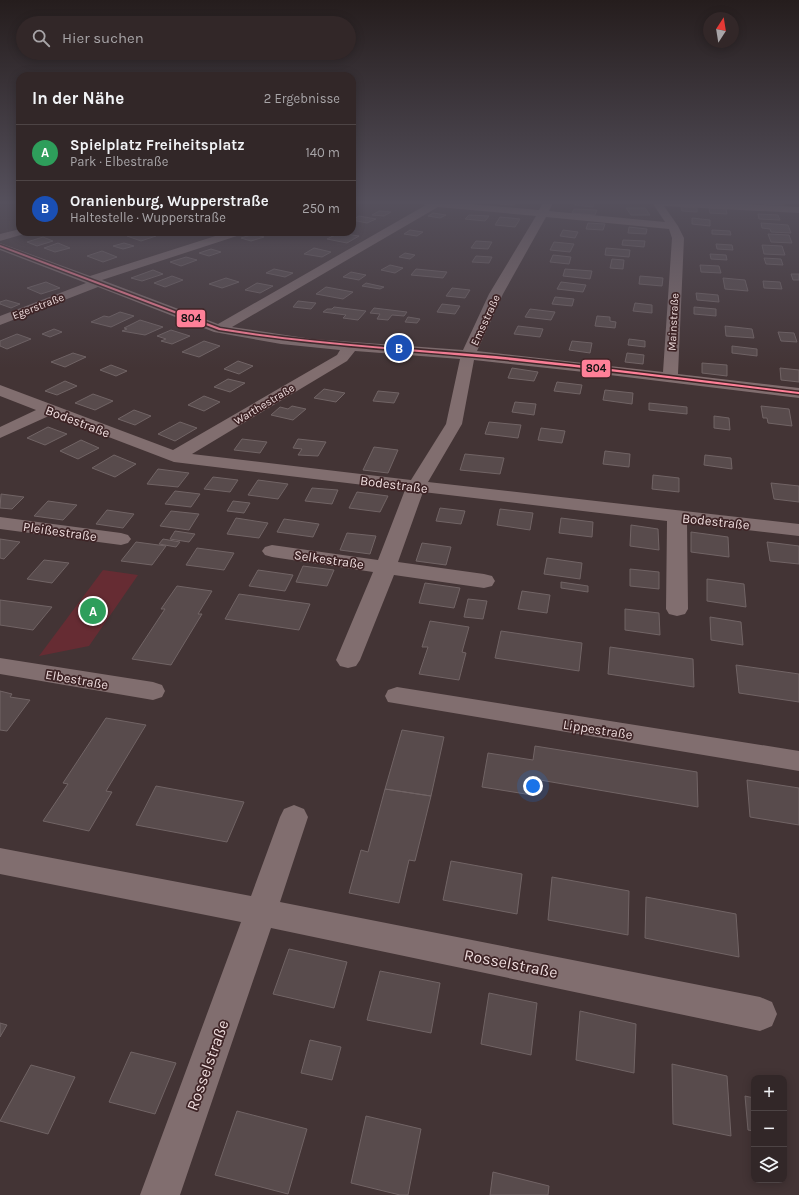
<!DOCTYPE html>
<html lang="de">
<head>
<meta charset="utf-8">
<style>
	body { margin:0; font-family:Karla,sans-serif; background:#3a2f30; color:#f1f3f6 }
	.controls { position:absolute; right:12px; bottom:12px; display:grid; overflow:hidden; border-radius:8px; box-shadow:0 2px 10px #0003 }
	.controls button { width:36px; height:36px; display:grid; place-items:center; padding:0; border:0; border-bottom:1px solid #4d4445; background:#322728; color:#f1f3f6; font:20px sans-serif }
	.compass { position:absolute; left:703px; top:12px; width:36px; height:36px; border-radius:50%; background:#322728; box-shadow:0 2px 10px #0003; rotate:12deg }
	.you { position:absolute; left:533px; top:786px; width:14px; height:14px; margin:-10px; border:3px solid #fff; border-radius:50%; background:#1a73e8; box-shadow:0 0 0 6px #1a73e833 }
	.badge { display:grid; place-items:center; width:26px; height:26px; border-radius:50%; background:#b2a1a2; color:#fff; font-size:13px; font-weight:700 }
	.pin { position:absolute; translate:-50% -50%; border:2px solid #fff; box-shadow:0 1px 4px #0006 }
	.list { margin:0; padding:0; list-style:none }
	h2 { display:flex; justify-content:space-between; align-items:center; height:52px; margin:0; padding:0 16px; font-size:17px }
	h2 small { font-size:13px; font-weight:400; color:#a8a5a8 }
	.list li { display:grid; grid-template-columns:26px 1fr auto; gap:12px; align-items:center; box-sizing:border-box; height:56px; padding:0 16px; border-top:1px solid #4d4445 }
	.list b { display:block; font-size:15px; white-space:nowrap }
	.list p { margin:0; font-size:13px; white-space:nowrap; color:#a8a5a8 }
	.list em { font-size:13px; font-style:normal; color:#a8a5a8 }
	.icon { flex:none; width:22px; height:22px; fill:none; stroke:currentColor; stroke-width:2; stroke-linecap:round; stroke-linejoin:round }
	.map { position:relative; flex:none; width:799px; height:1195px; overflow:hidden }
	.search { position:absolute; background:#322728; box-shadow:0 2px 10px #0003; left:16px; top:16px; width:340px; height:44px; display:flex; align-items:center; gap:10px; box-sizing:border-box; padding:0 14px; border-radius:22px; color:#a8a5a8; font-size:15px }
	.panel { position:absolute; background:#322728; box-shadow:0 2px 10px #0003; left:16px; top:72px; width:340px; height:164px; border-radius:12px }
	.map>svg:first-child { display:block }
	.green { fill:#662c33 }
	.building { fill:#584b4c; stroke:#716465 }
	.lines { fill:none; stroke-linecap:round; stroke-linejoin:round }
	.minor { fill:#816e6f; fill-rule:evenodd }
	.bus-1-casing { stroke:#3e2426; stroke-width:3 }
	.bus-1 { fill:#ff8098; fill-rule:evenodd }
	.labels { text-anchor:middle; stroke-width:3.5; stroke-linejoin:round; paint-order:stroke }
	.far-street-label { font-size:11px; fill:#eedcdd; stroke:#3e2426 }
	.street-label { font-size:13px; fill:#eedcdd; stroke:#3e2426 }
	.near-street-label { font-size:16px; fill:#eedcdd; stroke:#3e2426 }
	.line-badge { stroke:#3e2426; stroke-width:1.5 }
	.pale-badge-label { font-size:11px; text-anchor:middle; font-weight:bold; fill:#111 }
</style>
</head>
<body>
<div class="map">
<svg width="799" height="1195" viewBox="0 0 799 1195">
	<rect width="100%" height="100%" fill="#433435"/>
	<path class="green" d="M103 570 138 575 89 646 39 656Z"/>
	<path class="building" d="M500 201H517L514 205 498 204Z
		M576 201 594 202 593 207 575 205Z
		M762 201H782L784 205 763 204Z
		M681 207 697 208V212L682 211Z
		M626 208H645L650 215H631Z
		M709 208 726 209 727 214 710 213Z
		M574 209 597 210 595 215 572 213Z
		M379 211 391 212 384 216 372 215Z
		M433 213 446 215 440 218 428 216Z
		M758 214 778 215 780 220 759 219Z
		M469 215 489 216 485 221 465 219Z
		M359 216 376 219 367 223 352 220Z
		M500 217 520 219 515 227 495 225Z
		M692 218 710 220V226L692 224Z
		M588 223 605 224 603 230 586 229Z
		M761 223 788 225 791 233 771 232 770 229 762 228Z
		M629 227 647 229 646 234 628 233Z
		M410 230 423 232 417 236 404 234Z
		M563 230 578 232 575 238 560 236Z
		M712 230 730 231 731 235 712 234Z
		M59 232H79L68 235Z
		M141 232H145L156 236 141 241 127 236Z
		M339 233 359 236 347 243 327 239Z
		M254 234 264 237 251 241 241 238Z
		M768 234 789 235 792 243 771 242Z
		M43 237 53 241 37 246 27 242Z
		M623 240 645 241 644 247 622 245Z
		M476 241 492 242 488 249 471 248Z
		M554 242 574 244 570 252 550 250Z
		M58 243 70 248 55 252 44 248Z
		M124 243 134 246 123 249 113 246Z
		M716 244 732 245 733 250 717 249Z
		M762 245 782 246 785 255 764 254Z
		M314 248 331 252 322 257 304 254Z
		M606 248 630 250 629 257 605 255Z
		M211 249 221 252 209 256 199 253Z
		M102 251 117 257 103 262 87 256Z
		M405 253 415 255 410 259 399 257Z
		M710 254 726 255 727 260 711 259Z
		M553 255 571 257 569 264 550 262Z
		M476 256 492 257 489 263 472 262Z
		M186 257 197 260 181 266 170 262Z
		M764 258 781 259 783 265 766 264Z
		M612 259 624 260 623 269 610 268Z
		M390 265 403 268 395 273 381 270Z
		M700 265 719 266 721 273 701 272Z
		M274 269 293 273 285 277 266 273Z
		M416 269 447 272 443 278 411 275Z
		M565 269 592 271 590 279 563 276Z
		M153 270 163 274 142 281 131 278Z
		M351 272 366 275 359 280 343 277Z
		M791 274H799V280H793Z
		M172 276 183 280 165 287 154 283Z
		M640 276 663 278 662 286 639 284Z
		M226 278 239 282 222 288 209 284Z
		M723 278 745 280 748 291 725 289Z
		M763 281 780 282 782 289 764 288Z
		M46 282 60 288 41 294 27 288Z
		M561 282 586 285 583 292 557 289Z
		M257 283 273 286 260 293 245 290Z
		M366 283 384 287 380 289 362 286Z
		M326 287 353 292 343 299 316 294Z
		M452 288 470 290 465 298 446 296Z
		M696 293 718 295 719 302 697 300Z
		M555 297 574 299 572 306 552 304Z
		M6 300 20 304 11 308 0 304V302Z
		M298 301 316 303 311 309 293 307Z
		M635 303 652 305V313L633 311Z
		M442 304 460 306 455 314 437 312Z
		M334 307 366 311 358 320 343 318 346 315 323 312 327 309H332Z
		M694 307 716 309V316L694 314Z
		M374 308 407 312 404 316 392 315 388 320 377 319 380 314 370 313Z
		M530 309 555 312 551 320 525 317Z
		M120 312 134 316 111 327 91 322 104 316 109 317Z
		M597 316 610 317V321L616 322 615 328 595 326Z
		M408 317 420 319 417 323 405 322Z
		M140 320 163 327 145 335 122 331 127 329 124 328Z
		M518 326 543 329 540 337 514 334Z
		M725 326 752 329 754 338 726 336Z
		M54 329 62 332 50 337 42 334Z
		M171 330 190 336 172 344 161 341 166 339 157 336Z
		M778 332 794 333 797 342 781 341Z
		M17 334 31 339 7 349 0 346V341Z
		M629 339 645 341V347L628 345Z
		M204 341 220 346 199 357 182 352Z
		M572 341 592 343 590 353 569 350Z
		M732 346 757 349V356L732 353Z
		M73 353 86 357 65 367 51 362Z
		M627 353 644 355 643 364 625 362Z
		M238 361 253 366 239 374 224 369Z
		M702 363 727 365V376L702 373Z
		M111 365 127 371 116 376 100 370Z
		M512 368 538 372 534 381 508 378Z
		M780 368 799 370V382L781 380Z
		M228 379 245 383 230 392 214 387Z
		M65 381 77 386 57 395 45 391Z
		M557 382 582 385 580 394 554 391Z
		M324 389 345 393 336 402 314 398Z
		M605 390 633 393 632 404 603 400Z
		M378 391 399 393 394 403 373 401Z
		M93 394 113 401 95 410 75 403Z
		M204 396 220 402 204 411 188 405Z
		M515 402 536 404 534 415 512 412Z
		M649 403 687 407V414L649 410Z
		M292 406 306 409 293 420 271 415 280 407 288 409Z
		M761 406 789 409 792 426 768 423 767 418H763Z
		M134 410 151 416 135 425 118 419Z
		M714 416 729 418 730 430 714 428Z
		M180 422 197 428 175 441 158 434Z
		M489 422 521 425 518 438 485 434Z
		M48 427 67 434 45 445 27 438Z
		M541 428 565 431 562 443 538 440Z
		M242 439 267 442 260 453 234 450Z
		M298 439 326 442 318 456 298 455 302 449 293 448Z
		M81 440 99 448 78 459 60 451Z
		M374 447 398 450 388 473 363 470Z
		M605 451 630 454 629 467 603 464Z
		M465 454 504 458 500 474 460 470Z
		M114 455 136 464 115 477 92 468Z
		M705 455 731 458 732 469 704 465Z
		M158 469 189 473 178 487 147 484Z
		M653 475 679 478V492L652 489Z
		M213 477 238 480 230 492 204 489Z
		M258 480 288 484 278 499 248 495Z
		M771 483 799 486V502L774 499Z
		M312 488 338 490 332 504 305 501Z
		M175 491 200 494 191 507 165 504Z
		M357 492 388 496 380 512 349 508Z
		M1 494 24 497 12 509 0 508Z
		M48 501 77 505 63 520 34 516Z
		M233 501 250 503 244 513 227 511Z
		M440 508 465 511 461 524 436 521Z
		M500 509 533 513 530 530 497 525Z
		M107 510 134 514 123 528 96 524Z
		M171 511 199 514 189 530 160 526Z
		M236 518 268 523 259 538 227 534Z
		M561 518 593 522 592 537 559 533Z
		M284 519 319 524 313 537 277 532Z
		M631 525 658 529 659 550 630 546Z
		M175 531 195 534 189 542 170 539Z
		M691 532 728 537 729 557 691 552Z
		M347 533 376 536 370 554 340 550Z
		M0 539 20 542 4 559 0 558Z
		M163 539 180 542 176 547 159 544Z
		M136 542 166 546 152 565 121 561Z
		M767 542 799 546V564L770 561Z
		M422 543 451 547 446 565 416 561Z
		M197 548 234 553 224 570 186 565Z
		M547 558 582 563 580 579 544 574Z
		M44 560 69 563 52 583 27 579Z
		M303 566 334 570 327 586 296 582Z
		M630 569 659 572V589L630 586Z
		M258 570 293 575 285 591 249 586Z
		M707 579 744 584 746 607 707 601Z
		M561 582 588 586V592L561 588Z
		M425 583 460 588 454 608 419 603Z
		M177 586 212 591 198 614H202L171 665 132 659 165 609H161Z
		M522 591 550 595 547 613 518 609Z
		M239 594 310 604 299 630 225 619Z
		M468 599 487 601 483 619 464 617Z
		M0 600 52 607 33 630 0 625Z
		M625 609 659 613 660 635 625 630Z
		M710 617 741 622 743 645 711 640Z
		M430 621 469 627 462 652 466 653 459 680 419 674 428 647H422Z
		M501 631 582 643 579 671 495 658Z
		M610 647 693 659 694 687 608 674Z
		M736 665 799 674V702L739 693Z
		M0 691 12 694 10 697 30 700 7 731 0 730Z
		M106 718 146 725 106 791 112 792 89 831 43 821 68 784 63 783Z
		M402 730 444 737 431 796 385 789Z
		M535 746 697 772 698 807 534 779 532 795 482 787 488 753 533 760Z
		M747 780 799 788V825L750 817Z
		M156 786 244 802 227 842 136 825Z
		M385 789 431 796 415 861 409 860 399 903 349 893 361 850 368 852Z
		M451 861 522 874 517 914 443 900Z
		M552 877 629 891 628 935 548 920Z
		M646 897 736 914 739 957 645 938Z
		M289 949 347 962 334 1008 273 994Z
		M380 971 440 983 431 1033 367 1020Z
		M489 993 537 1003 531 1055 481 1044Z
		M580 1011 636 1024 634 1073 576 1060Z
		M0 1023 7 1025 0 1037Z
		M310 1040 341 1047 332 1080 301 1073Z
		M131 1052 176 1063 155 1114 109 1102Z
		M672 1064 727 1076 731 1136 673 1124Z
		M31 1065 75 1077 48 1134 0 1121Z
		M745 1096 754 1098V1131L748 1130Z
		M237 1111 307 1129 288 1194 215 1175Z
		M366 1116 421 1129 408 1195H400L351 1183Z
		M493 1172 549 1186 548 1195H490Z"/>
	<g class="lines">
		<path class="minor" d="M415 201H435L539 210 544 201H554L549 211 665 222 651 201H689L799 207V213L664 206 678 226 684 238 678 374 799 388V398L593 373 474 360 462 424 428 482 799 524V536L687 523 688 609 685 614 677 616 669 614 666 609 667 521 423 492 398 562 484 574 492 576 495 581 492 586 484 588 394 575 360 660 356 666 348 668 340 666 336 660 373 572 272 557 265 555 262 551 265 547 272 545 378 560 405 490 174 462 51 415 0 438V427L36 410 0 396V385L173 450 337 355 340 350 281 344 214 332 98 287 0 325V316L86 283 0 250V243L90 276 228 232H245L243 234 102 280 218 324 426 205 416 203ZM438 207 536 216 489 294 463 350 312 339 232 327ZM546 217 669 229 672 238 663 372 477 351 503 294ZM355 351 460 359 446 424 411 480 192 454 347 361Z
			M20 229V232H26L24 234 0 241V234Z
			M0 517 121 533 128 535 131 539 128 543 121 545 0 529Z
			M0 658 153 682 162 685 165 691 162 697 153 700 0 674Z
			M397 687 799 751V771L388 702 385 696 388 690Z
			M294 805 304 809 308 817 280 902 760 997 772 1002 777 1014 772 1026 760 1031 271 928 180 1195H140L241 922 0 874V848L251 896 280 817 284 809Z"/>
		<defs>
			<path id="bus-1" d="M0 245 220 328C311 343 404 348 496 356 597 366 698 380 799 392V394C699 382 599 369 499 359 405 350 312 345 219 330L0 247Z"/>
		</defs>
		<use href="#bus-1" class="bus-1-casing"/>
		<use href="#bus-1" class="bus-1"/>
	</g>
	<linearGradient id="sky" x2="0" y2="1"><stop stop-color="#251d1d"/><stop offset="0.55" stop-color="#55505c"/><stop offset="1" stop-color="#55505c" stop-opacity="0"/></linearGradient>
	<rect width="799" height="368" fill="url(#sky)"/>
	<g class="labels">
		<g class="far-street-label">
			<text transform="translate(38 306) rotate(-21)" y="4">Egerstraße</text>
			<text transform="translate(485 320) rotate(-65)" y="4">Emsstraße</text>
			<text transform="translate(673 322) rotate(-87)" y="4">Mainstraße</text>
			<text transform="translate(264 404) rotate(-31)" y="4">Warthestraße</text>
		</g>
		<g class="street-label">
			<text transform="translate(78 421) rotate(21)" y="5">Bodestraße</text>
			<text transform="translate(394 484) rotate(7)" y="5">Bodestraße</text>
			<text transform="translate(716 521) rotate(6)" y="5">Bodestraße</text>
			<text transform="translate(60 531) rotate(8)" y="5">Pleißestraße</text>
			<text transform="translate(329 559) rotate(8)" y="5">Selkestraße</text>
			<text transform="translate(77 679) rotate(10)" y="5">Elbestraße</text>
			<text transform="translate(598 729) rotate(9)" y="5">Lippestraße</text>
		</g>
		<g class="near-street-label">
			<text transform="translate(511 963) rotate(11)" y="6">Rosselstraße</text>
			<text transform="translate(207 1065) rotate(-70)" y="6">Rosselstraße</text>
		</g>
	</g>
	<g class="line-badge">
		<rect x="176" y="309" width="30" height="19" rx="4" fill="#ff8098"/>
		<rect x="581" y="359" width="30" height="19" rx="4" fill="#ff8098"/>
	</g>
	<g class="pale-badge-label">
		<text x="191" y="322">804</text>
		<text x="596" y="372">804</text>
	</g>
</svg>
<div class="controls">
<button>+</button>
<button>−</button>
<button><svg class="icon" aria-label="layers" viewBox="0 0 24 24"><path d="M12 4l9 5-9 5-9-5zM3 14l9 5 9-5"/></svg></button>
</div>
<svg class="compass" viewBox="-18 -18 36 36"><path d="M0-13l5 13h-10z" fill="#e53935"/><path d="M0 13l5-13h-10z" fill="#a8a5a8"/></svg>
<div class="you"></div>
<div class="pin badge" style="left:93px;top:611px;background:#2e9e5b">A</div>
<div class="pin badge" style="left:399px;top:348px;background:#1a4fb4">B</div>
<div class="search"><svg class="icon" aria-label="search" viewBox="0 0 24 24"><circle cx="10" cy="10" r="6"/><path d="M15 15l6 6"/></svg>Hier suchen</div>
<section class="panel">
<h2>In der Nähe<small>2 Ergebnisse</small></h2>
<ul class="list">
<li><span class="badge" style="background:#2e9e5b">A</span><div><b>Spielplatz Freiheitsplatz</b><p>Park · Elbestraße</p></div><em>140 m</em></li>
<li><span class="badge" style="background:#1a4fb4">B</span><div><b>Oranienburg, Wupperstraße</b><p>Haltestelle · Wupperstraße</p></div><em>250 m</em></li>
</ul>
</section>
</div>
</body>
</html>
